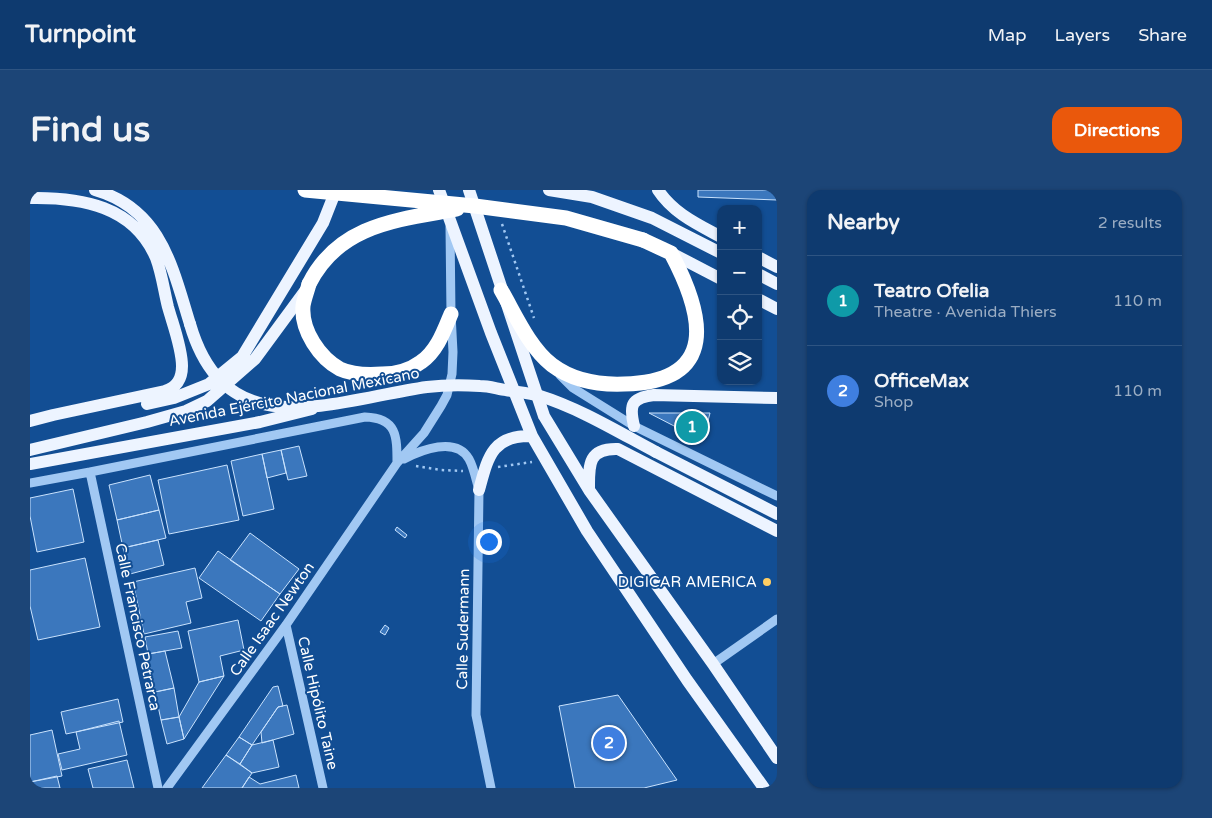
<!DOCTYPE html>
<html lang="en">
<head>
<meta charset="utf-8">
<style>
	body { margin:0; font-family:"Varela Round",sans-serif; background:#1c4577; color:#f1f3f6 }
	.controls { position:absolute; right:15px; top:15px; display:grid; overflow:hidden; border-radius:10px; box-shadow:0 1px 4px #0004 }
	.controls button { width:45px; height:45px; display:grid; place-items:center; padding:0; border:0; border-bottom:1px solid #2e5482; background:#0e3a6f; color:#f1f3f6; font:25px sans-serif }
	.you { position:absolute; left:458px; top:351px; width:18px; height:18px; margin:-12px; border:4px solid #fff; border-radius:50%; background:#1a73e8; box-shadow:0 0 0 8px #1a73e833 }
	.badge { display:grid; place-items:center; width:32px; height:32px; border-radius:50%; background:#ea580c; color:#fff; font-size:16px; font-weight:700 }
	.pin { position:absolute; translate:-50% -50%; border:2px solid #fff; box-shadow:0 1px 5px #0006 }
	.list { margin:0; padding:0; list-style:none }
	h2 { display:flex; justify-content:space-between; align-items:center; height:65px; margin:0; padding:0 20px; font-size:21px }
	h2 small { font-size:16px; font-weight:400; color:#9badc3 }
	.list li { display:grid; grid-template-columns:32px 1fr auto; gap:15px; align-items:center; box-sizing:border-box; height:90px; padding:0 20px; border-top:1px solid #2e5482 }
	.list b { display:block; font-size:19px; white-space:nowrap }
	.list p { margin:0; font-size:16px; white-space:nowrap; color:#9badc3 }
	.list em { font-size:16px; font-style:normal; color:#9badc3 }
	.icon { flex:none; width:28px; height:28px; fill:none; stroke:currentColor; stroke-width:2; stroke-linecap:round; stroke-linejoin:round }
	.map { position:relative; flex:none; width:747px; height:598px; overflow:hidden; border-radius:15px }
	header { display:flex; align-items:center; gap:30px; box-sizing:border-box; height:70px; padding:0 25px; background:#0e3a6f; border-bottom:1px solid #2e5482 }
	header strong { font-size:24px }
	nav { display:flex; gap:28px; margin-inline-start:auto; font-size:18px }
	.intro { display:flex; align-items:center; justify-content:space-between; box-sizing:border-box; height:120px; padding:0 30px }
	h1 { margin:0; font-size:35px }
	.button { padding:12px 22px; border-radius:15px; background:#ea580c; color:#fff; font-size:18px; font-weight:700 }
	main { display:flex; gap:30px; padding:0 30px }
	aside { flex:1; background:#0e3a6f; border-radius:15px; box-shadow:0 1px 4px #0004 }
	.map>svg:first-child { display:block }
	.building { fill:#3b77bd; stroke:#c9e2fd }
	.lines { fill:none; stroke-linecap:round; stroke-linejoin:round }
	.path { stroke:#a1c8f3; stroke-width:2.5; stroke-dasharray:2.5 4; stroke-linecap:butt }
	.minor { stroke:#a1c8f3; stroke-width:9 }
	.major { stroke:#edf4ff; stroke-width:12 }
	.highway { stroke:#fff; stroke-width:15 }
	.major-bridge { stroke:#edf4ff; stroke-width:12 }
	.highway-bridge { stroke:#fff; stroke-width:15 }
	.poi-dot { fill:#ffce63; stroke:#124e94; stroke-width:2 }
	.labels { text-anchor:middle; stroke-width:4; stroke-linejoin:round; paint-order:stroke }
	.street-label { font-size:15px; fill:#fff; stroke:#124e94 }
	.poi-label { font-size:15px; fill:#fff; stroke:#124e94; text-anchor:end }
</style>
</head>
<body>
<header>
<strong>Turnpoint</strong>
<nav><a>Map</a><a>Layers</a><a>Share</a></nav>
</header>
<div class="intro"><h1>Find us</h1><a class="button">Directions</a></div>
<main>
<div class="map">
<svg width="747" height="598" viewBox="0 0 747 598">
	<rect width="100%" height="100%" fill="#124e94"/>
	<path class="building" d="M668 0H747V10L668 7Z
		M619 223H680L673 251Z
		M269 256 277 286 258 290 251 260Z
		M251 260 256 283 237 288 232 264Z
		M232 264 244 319 213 326 201 271Z
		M197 275 209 330 139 344 128 290Z
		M120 285 129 320 87 330 79 295Z
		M43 299 54 352 7 362 0 326V308Z
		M129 320 136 348 93 358 87 330Z
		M367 337 377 345 375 348 365 340Z
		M220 343 269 379 250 404 200 370Z
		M128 350 134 375 100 384 93 358Z
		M188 361 250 404 231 431 169 388Z
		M55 368 70 437 8 450 0 416V380Z
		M165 378 172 408 156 412 161 433 114 444 103 392Z
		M208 430 214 460 190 466 194 486 169 492 158 441Z
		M355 435 359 438 355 445 350 442Z
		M148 441 152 458 118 464 115 447Z
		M135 461 144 498 125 502 118 464Z
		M194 486 154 549 149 527 169 492Z
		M248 496 253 516 248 517 222 555 209 547 243 497Z
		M144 498 149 527 131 530 125 502Z
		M588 505 647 590 614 598H545L529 516Z
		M88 509 93 532 36 544 31 522Z
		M257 515 264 544 232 553 231 542 248 517Z
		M149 527 154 549 137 554 131 530Z
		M89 531 97 565 32 580 28 564 50 559 46 542Z
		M22 540 32 586 0 592V545Z
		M209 547 222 555 210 574 196 565Z
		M243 550 249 577 222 583 210 574 222 555Z
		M196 565 222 583 212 598H172Z
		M97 570 104 598H63L58 579Z
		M266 585 269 598H212L219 587 230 594Z
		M27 586 30 598H0V592Z"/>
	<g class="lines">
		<path class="path" d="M472 34 504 128
			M386 276 411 280 433 281
			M468 277 502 272"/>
		<path class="minor" d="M530 185 543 198 604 236 747 306
			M374 269C391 260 426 246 439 269 444 278 446 290 449 300L446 525 461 598
			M60 282 128 598
			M0 293 60 282 335 227C367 228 367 246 367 273
			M256 435 293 598
			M683 474 747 429
			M137 598 256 435 367 273 394 243 411 216 417 205 422 184 423 162 421 124 420 37"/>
		<path class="major" d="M65 0C131 19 142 76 160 134
			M409 0 461 143 502 246 557 341 657 490 734 598
			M439 0 514 226 559 300 683 474 747 568
			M519 0 562 7 622 28 691 63
			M628 0C643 23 667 34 691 47
			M0 8C51 7 104 16 126 68 132 84 134 101 138 117 143 135 152 158 152 176 152 189 147 197 135 201L23 225 0 231
			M641 63 691 89
			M728 67 747 77
			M728 84 747 94
			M728 109 747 119
			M117 214 144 208 179 194 212 167 293 33 306 0
			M604 236C599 215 601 208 624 205L747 208
			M0 260 117 232 156 221 177 211 225 169 275 101
			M626 262 747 324
			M0 274 230 232 282 219
			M449 300C458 267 462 245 502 246
			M559 300C559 276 557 258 588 259L747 341"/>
		<path class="highway" d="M279 94C277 102 274 109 273 116 271 141 290 168 310 179 323 185 338 185 352 184 365 184 380 180 391 172 407 161 414 141 421 124
			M471 100C485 124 499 157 522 175 542 190 569 195 594 194 690 192 674 125 641 63L613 50"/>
		<path class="major-bridge" d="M160 134C196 259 305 210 397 197 414 195 433 195 450 196 459 196 468 199 476 200 487 202 499 203 510 206 549 218 590 243 626 262"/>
		<path class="highway-bridge" d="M275 0 445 16 536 28 613 50
			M279 94C309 34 368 30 427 19"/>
	</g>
	<circle class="poi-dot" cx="737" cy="392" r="5"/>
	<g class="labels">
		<g class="street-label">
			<text transform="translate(264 207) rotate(-11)" y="5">Avenida Ejército Nacional Mexicano</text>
			<text transform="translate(242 429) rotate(-55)" y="5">Calle Isaac Newton</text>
			<text transform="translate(108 437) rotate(78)" y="5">Calle Francisco Petrarca</text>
			<text transform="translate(433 439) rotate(-89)" y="5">Calle Sudermann</text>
			<text transform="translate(288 513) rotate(77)" y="5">Calle Hipólito Taine</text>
		</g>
		<g class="poi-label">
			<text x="727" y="397">DIGICAR AMERICA</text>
		</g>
	</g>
</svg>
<div class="controls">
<button>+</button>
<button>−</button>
<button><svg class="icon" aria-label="locate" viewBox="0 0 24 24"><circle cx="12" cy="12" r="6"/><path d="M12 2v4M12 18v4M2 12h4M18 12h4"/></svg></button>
<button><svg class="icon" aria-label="layers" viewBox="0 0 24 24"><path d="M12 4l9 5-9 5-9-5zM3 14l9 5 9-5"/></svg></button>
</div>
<div class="you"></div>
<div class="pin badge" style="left:662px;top:237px;background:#0f9aa8">1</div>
<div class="pin badge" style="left:579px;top:553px;background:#3f7fe0">2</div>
</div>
<aside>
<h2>Nearby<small>2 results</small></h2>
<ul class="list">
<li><span class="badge" style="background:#0f9aa8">1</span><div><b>Teatro Ofelia</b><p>Theatre · Avenida Thiers</p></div><em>110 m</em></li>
<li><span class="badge" style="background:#3f7fe0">2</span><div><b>OfficeMax</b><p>Shop</p></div><em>110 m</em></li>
</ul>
</aside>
</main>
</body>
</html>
